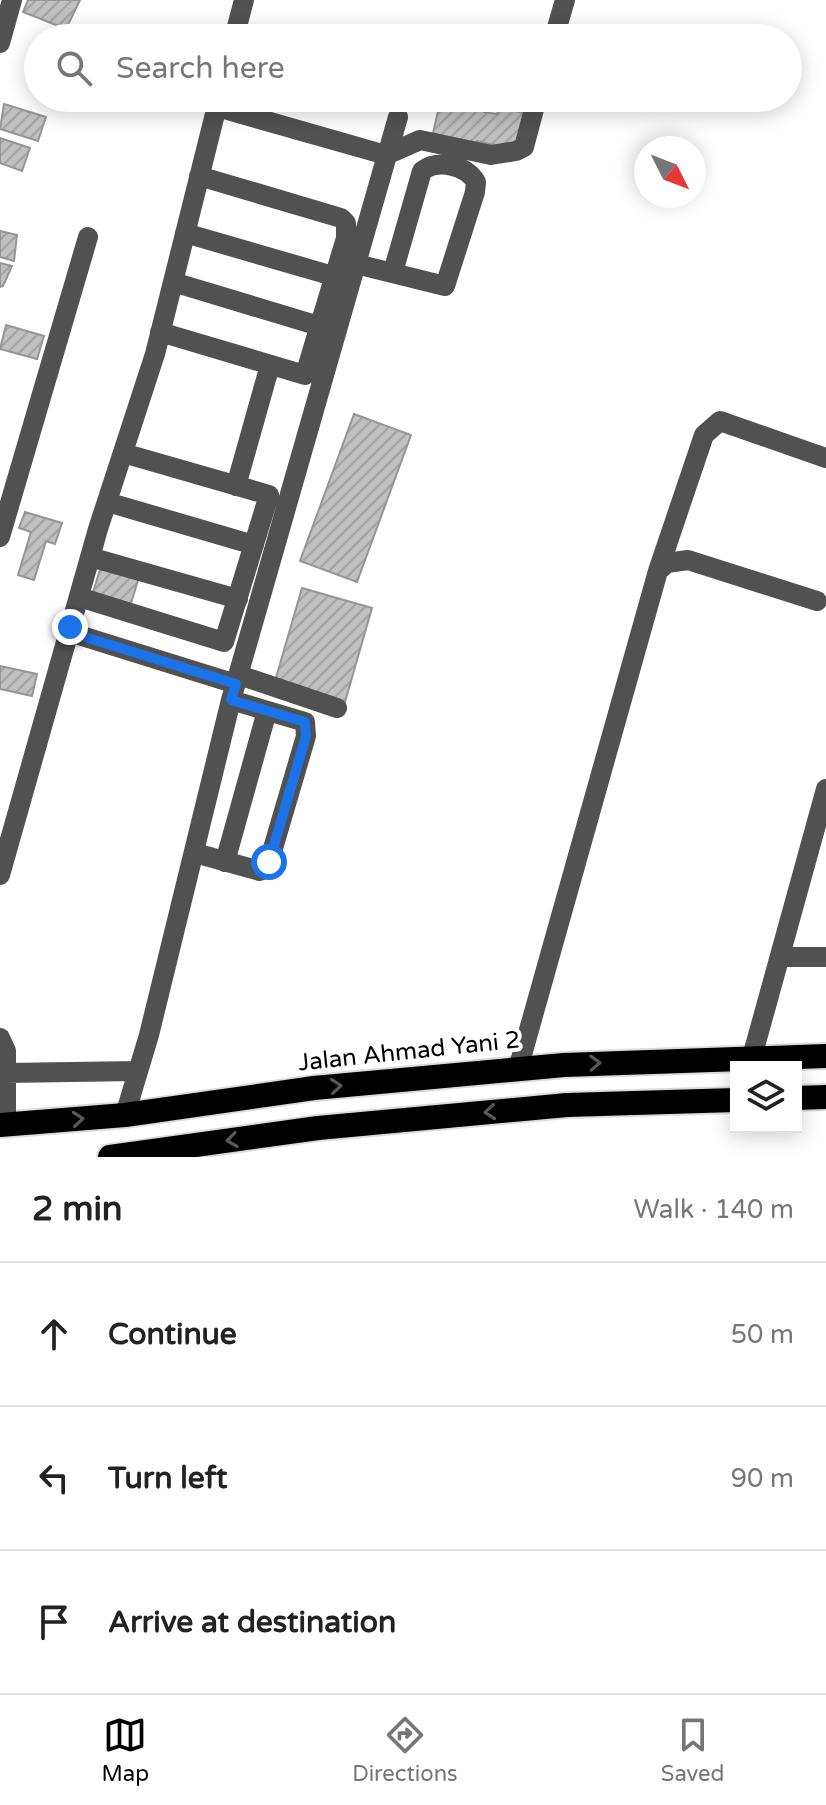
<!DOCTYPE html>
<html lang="en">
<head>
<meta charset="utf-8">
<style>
	body { margin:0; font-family:"Varela Round",sans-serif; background:#f2f2f2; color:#222 }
	.controls { position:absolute; right:24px; bottom:24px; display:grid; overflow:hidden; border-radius:0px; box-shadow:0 4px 20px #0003 }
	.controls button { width:72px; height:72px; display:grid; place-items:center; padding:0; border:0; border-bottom:2px solid #e0e0e0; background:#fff; color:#222; font:40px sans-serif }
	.compass { position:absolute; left:634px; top:136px; width:72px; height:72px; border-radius:50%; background:#fff; box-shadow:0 4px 20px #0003; rotate:132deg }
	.stop { position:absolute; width:24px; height:24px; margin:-18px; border:6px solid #1a73e8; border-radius:50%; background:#fff }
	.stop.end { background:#1a73e8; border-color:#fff; box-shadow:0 2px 8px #0008 }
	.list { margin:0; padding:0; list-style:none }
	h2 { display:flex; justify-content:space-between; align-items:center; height:104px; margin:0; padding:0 32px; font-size:34px }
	h2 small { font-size:26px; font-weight:400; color:#767676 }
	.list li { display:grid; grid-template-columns:52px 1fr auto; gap:24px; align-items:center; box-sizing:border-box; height:144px; padding:0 32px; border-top:2px solid #e0e0e0 }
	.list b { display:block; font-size:30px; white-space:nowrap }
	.list em { font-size:26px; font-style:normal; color:#767676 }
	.icon { flex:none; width:44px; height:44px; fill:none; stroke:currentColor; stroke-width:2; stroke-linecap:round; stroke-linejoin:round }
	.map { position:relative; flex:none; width:826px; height:1157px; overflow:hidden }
	.search { position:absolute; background:#fff; box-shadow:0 4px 20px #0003; left:24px; right:24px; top:24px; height:88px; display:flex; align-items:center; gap:20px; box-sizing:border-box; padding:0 28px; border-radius:44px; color:#767676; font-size:30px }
	.sheet { height:536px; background:#fff }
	nav { display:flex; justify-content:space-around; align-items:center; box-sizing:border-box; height:112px; border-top:2px solid #e0e0e0; background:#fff; font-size:22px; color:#767676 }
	nav a { display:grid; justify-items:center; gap:4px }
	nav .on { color:#000 }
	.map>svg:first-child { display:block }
	.building { fill:url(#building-hatch); stroke:#959595; stroke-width:2 }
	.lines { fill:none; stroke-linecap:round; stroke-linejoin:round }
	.highway-casing { stroke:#dbdbdb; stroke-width:28 }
	.minor { stroke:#515151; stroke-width:20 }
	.highway { stroke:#000; stroke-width:24 }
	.oneway { stroke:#595959 }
	.route { stroke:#1a73e8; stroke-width:10 }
	.labels { text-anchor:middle; stroke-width:8; stroke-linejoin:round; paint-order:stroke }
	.street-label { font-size:24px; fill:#000; stroke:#fff }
</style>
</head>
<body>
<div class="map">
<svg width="826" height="1157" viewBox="0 0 826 1157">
	<defs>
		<pattern id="building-hatch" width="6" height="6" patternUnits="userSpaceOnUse" patternTransform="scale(2)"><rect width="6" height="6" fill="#c0c0c0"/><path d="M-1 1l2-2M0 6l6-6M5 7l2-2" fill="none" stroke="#a3a3a3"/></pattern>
	</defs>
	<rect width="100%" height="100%" fill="#fff"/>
	<path class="building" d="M28 0H80L66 29 23 12Z
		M441 98H480L479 102 485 103 484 112 497 114 499 107 523 113 525 140 508 149 477 141 473 147 433 133Z
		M4 104 46 117 38 141 0 129Z
		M0 138 30 148 22 171 0 163Z
		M0 231 17 235 14 261 0 257Z
		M0 263 12 266 3 286 0 287Z
		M6 325 44 336 37 359 0 349Z
		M354 414 411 435 357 582 300 561Z
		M25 512 62 523 55 544 46 541 34 580 18 575 31 532 19 528Z
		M101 566 139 577 129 610 91 599Z
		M302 588 372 608 345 702 275 681Z
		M0 666 37 674 32 696 0 689Z"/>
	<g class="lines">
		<defs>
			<path id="highway" d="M796 1098 826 1097
				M0 1125 125 1115 314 1088 564 1065 826 1056
				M110 1157 318 1128 567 1105 736 1100"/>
		</defs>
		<use href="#highway" class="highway-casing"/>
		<path class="minor" d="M234 38 244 0
			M554 38 565 0
			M0 43 12 0
			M217 107 386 155 420 140 491 155 516 151 524 147 537 98
			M185 233 333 276
			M356 264 445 286 475 192 476 182C466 165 438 159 422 171L393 272
			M173 282 319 326
			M160 332 305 375 346 238V223L341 218 199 176
			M236 486 270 365
			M107 502 254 545
			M0 537 88 237
			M90 557 238 599
			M658 571 704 435 720 421 826 458
			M79 597 224 642 269 495 123 453
			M69 632 236 684
			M239 675 337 708
			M195 853 260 871 269 862 306 736 305 722 231 700
			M225 862 267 711
			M0 875 98 529 155 354 219 98
			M780 957H826
			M0 1038 6 1051V1125
			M752 1057 826 789
			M518 1069 658 571 667 563 688 560 817 601
			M5 1073 138 1071
			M125 1115 149 1035 231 700 398 117"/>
		<use href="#highway" class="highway"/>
	</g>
	<defs><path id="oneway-chevron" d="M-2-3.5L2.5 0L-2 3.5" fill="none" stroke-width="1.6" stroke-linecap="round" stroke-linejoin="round" transform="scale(2)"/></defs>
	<g class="oneway">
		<use href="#oneway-chevron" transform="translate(595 1063) rotate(-2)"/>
		<use href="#oneway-chevron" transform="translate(336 1086) rotate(-5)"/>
		<use href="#oneway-chevron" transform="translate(490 1112) rotate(175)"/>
		<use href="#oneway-chevron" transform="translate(78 1119) rotate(-5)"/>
		<use href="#oneway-chevron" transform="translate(232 1140) rotate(172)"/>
	</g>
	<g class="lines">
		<path class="route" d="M70 627 69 632 236 684 231 700 305 722 306 736 269 862"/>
	</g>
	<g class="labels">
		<g class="street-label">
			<text transform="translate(409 1051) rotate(-6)" y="8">Jalan Ahmad Yani 2</text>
		</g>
	</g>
</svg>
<div class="controls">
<button><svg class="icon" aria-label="layers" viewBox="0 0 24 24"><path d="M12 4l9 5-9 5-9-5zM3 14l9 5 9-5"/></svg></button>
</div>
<svg class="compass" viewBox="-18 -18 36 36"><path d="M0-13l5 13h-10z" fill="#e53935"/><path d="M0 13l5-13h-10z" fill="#767676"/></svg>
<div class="stop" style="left:269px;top:862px"></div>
<div class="stop end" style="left:70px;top:627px"></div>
<div class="search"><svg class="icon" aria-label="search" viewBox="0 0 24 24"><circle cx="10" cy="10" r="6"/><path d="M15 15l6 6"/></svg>Search here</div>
</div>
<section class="sheet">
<h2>2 min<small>Walk · 140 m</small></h2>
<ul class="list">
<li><svg class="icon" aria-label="ahead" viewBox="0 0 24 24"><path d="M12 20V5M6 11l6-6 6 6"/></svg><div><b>Continue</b></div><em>50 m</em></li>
<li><svg class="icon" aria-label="left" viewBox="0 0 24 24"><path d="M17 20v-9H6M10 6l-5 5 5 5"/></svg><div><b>Turn left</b></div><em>90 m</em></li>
<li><svg class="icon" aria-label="arrive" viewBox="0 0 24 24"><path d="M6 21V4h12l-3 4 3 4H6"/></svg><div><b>Arrive at destination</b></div></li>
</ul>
</section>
<nav>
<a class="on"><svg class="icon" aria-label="map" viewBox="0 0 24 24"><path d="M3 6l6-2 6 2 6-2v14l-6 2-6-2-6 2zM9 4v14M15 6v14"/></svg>Map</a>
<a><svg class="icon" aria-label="directions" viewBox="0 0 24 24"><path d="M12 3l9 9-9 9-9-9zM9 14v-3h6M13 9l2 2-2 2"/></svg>Directions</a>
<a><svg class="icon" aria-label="saved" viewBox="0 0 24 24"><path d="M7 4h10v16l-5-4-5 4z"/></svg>Saved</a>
</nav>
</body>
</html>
